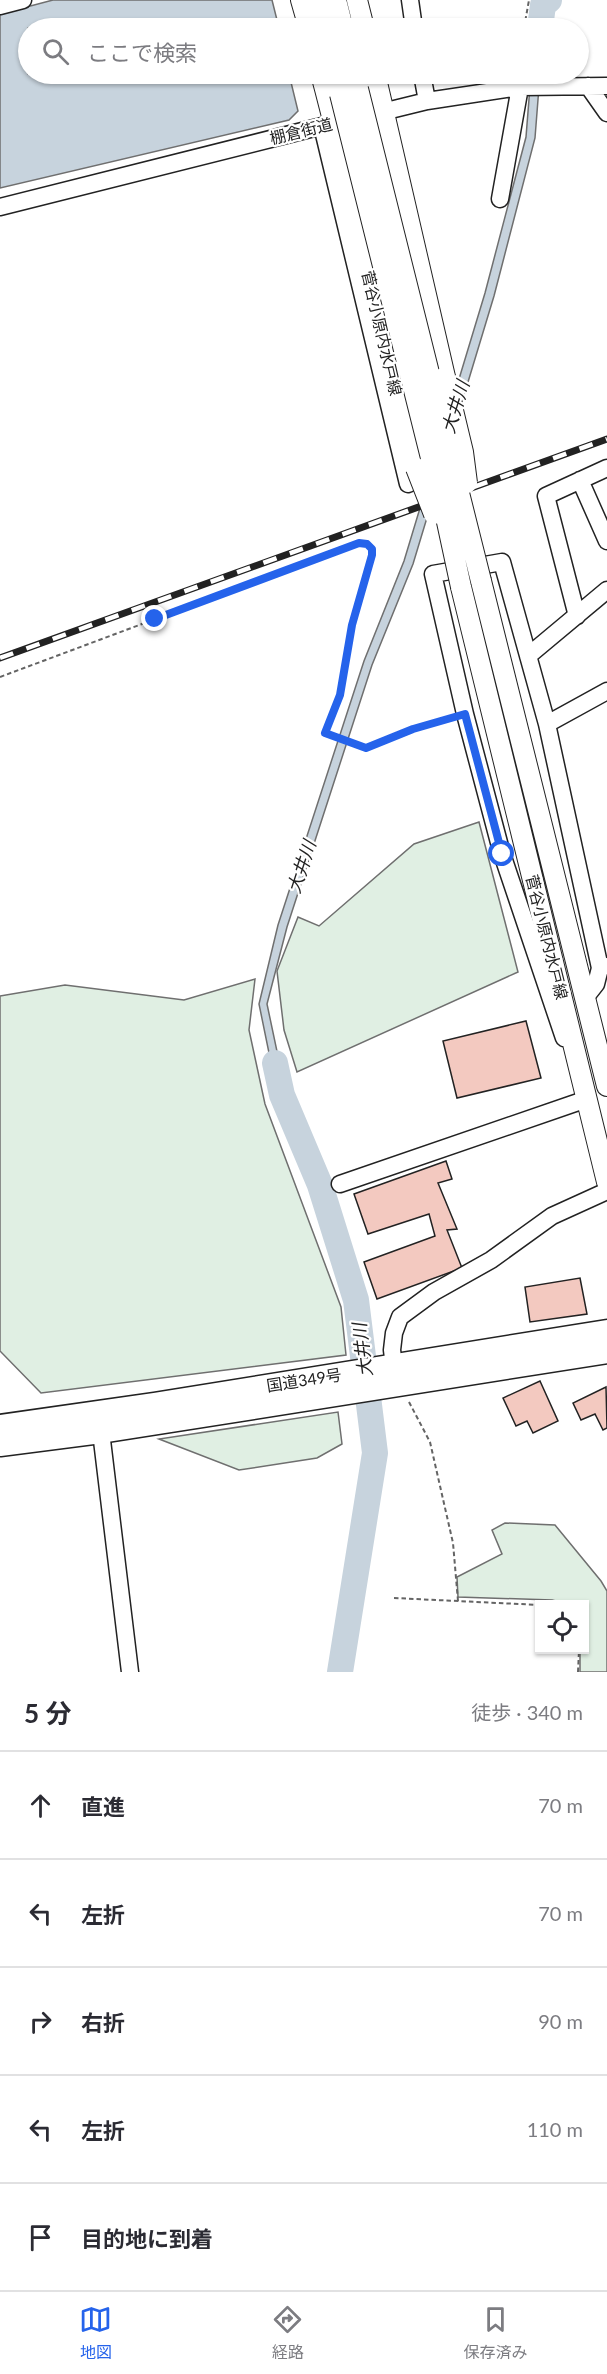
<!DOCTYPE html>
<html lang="ja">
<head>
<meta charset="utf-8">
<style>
	body { margin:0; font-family:Lato,"Noto Sans JP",sans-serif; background:#f2f2f3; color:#2b2b33 }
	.controls { position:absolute; right:18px; bottom:18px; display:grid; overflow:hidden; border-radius:0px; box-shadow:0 2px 4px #0004 }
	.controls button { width:54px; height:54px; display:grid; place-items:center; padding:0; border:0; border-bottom:2px solid #e1e1e2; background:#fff; color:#2b2b33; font:30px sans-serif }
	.stop { position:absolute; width:18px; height:18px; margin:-14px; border:4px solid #2563eb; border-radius:50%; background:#fff }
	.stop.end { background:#2563eb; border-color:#fff; box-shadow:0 2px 6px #0008 }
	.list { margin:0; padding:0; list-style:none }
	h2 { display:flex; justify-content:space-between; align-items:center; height:78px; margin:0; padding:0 24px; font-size:26px }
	h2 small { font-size:20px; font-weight:400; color:#7c7c81 }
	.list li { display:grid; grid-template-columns:39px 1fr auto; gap:18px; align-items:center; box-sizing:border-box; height:108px; padding:0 24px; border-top:2px solid #e1e1e2 }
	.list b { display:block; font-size:22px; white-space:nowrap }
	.list em { font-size:20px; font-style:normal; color:#7c7c81 }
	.icon { flex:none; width:33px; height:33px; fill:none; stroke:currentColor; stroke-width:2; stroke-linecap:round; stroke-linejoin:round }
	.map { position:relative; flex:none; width:607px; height:1672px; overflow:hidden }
	.search { position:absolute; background:#fff; box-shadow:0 2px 4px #0004; left:18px; right:18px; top:18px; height:66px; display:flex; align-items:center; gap:15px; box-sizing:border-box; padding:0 21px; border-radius:33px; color:#7c7c81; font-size:22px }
	.sheet { height:618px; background:#fff }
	nav { display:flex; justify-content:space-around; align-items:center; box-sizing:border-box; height:84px; border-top:2px solid #e1e1e2; background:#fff; font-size:16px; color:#7c7c81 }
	nav a { display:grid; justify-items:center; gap:3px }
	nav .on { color:#2563eb }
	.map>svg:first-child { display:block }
	.green { fill:#e0efe3; stroke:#6f6f6f; stroke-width:1.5 }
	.water { fill:#c7d3dd; stroke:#6f6f6f; stroke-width:1.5 }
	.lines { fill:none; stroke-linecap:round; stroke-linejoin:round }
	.river { stroke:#c7d3dd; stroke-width:26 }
	.building { fill:#f3c9c0; stroke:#222; stroke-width:1.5 }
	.minor-casing { stroke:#222; stroke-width:19 }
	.major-casing { stroke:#222; stroke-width:22 }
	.highway-casing { stroke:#222; stroke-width:25 }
	.path { stroke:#646464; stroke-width:2; stroke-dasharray:4.5 3; stroke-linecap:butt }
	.minor { stroke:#fff; stroke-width:16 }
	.major { stroke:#fff; stroke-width:20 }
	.highway { stroke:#fff; stroke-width:22 }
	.rail-casing { stroke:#222; stroke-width:7 }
	.rail { stroke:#fff; stroke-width:4.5; stroke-dasharray:14; stroke-linecap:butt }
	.major-bridge-casing { stroke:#222; stroke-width:22; stroke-linecap:butt }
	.major-bridge { stroke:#fff; stroke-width:20 }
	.route { stroke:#2563eb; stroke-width:8 }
	.labels { text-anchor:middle; stroke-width:4.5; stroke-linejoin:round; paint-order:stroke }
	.street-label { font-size:16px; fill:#222; stroke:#fff }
	.water-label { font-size:18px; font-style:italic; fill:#222; stroke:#fff }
</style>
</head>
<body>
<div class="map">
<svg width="607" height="1672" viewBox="0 0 607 1672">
	<rect width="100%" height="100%" fill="#fff"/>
	<path class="green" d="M479 822 518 972 297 1072 284 1030 277 971 298 917 319 926 414 844Z
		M255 979 249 1030 265 1104 341 1307 346 1355 41 1393 0 1351V996L65 985 184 1000Z
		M338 1412 342 1444 317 1458 239 1470 159 1439Z
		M505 1523 555 1525 601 1581 607 1591V1672H580V1650H584V1604H568L552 1600 458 1597 457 1577 502 1554 492 1530Z"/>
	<path class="water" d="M53 0H272L279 28H28V74H289L298 111 289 120 0 188V14Z
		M539 1 546 8 545 28H536Z
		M531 74H540L535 138 494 296 413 564 372 665 287 927 267 1004 286 1094 278 1097 259 1004 278 925 364 661 404 561 485 293 526 137Z"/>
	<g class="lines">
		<path class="river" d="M540 28 543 5 549 0
			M275 1063 282 1095 320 1185 356 1300 375 1453 340 1672"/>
	</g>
	<path class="building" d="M526 1021 541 1078 457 1098 443 1041Z
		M446 1161 452 1179 438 1183 457 1229 447 1230 462 1268 377 1299 364 1262 435 1236 429 1214 368 1234 354 1194Z
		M580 1278 587 1314 530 1322 525 1287Z
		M540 1381 558 1421 533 1433 527 1421 516 1426 503 1398Z
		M606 1387 607 1428 603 1430 595 1414 581 1420 573 1403Z"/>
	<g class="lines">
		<defs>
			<path id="minor" d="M410 0 414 28
				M0 6 23 0
				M422 74 427 101
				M588 86 607 113
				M374 114 427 101 520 87 607 86
				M322 126 408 484
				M500 199 520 87
				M0 207 346 120
				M580 480 607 541
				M577 616 546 496 607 468
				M528 656 607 590
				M547 724 607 691
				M585 998 596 984 600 968
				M564 1038 502 854 465 714 433 574 502 562 547 724 600 968 607 966
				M340 1184 587 1099
				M394 1366 392 1350 394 1333 400 1317 434 1292 491 1260 552 1216 607 1191
				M101 1432 130 1672"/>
			<path id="major" d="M301 0 309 28
				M317 0 324 28
				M336 0 343 28
				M357 0 364 28
				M321 74C356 204 381 337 416 468
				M335 74 340 94
				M354 74 358 89
				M375 74 445 377
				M481 581 607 1086
				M461 587 607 1182"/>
			<path id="highway" d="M0 1426 155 1404 607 1331
				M0 1445 101 1432 607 1352"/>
		</defs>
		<use href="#minor" class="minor-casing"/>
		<use href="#major" class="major-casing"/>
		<use href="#highway" class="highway-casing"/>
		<path class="path" d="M524 28 529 0
			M0 677 359 543 367 544 372 549V555L352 625 340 695 325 733 366 748 413 729 451 718
			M409 1402 430 1442 453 1543 458 1601
			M394 1598 540 1605
			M578 1672 579 1650"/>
		<use href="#minor" class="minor"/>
		<use href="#major" class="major"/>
		<use href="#highway" class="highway"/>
		<defs>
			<path id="rail" d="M0 658 607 439"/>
		</defs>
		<use href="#rail" class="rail-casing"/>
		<use href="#rail" class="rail"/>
		<defs>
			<path id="major-bridge" d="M358 89 481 581
				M340 94 447 522 461 587
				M445 377 463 452 467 483
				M416 468 434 514"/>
		</defs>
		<use href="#major-bridge" class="major-bridge-casing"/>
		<use href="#major-bridge" class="major-bridge"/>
	</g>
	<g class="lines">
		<path class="route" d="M155 619 359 543 367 544 372 549V555L352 625 340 695 325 733 366 748 413 729 465 714 502 854"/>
	</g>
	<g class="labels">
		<g class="street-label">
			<text transform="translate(301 131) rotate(-14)" y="6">棚倉街道</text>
			<text transform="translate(382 333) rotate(77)" y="6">菅谷小原内水戸線</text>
			<text transform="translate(547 937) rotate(76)" y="6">菅谷小原内水戸線</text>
			<text transform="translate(304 1380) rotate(-9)" y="6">国道349号</text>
		</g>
		<g class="water-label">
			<text transform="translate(456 407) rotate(-73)" y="6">大井川</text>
			<text transform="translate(302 867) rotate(-72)" y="6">大井川</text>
			<text transform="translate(363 1350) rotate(-97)" y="6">大井川</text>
		</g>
	</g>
</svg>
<div class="controls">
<button><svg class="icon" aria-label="locate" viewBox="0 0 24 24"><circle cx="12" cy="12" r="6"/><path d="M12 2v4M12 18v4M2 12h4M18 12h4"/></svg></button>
</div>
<div class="stop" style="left:502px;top:854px"></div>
<div class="stop end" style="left:155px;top:619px"></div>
<div class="search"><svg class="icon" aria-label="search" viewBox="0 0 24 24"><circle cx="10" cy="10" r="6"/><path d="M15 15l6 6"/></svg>ここで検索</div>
</div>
<section class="sheet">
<h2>5 分<small>徒歩 · 340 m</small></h2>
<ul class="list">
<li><svg class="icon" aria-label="ahead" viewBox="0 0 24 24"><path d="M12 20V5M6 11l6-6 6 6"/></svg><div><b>直進</b></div><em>70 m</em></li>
<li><svg class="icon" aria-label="left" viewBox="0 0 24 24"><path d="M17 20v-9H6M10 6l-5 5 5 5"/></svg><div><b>左折</b></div><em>70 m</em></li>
<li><svg class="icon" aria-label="right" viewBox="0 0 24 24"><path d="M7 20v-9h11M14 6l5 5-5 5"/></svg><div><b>右折</b></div><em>90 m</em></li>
<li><svg class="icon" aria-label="left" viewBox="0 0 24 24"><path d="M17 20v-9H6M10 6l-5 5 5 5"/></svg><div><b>左折</b></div><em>110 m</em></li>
<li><svg class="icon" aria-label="arrive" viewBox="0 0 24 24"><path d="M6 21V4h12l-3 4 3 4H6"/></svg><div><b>目的地に到着</b></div></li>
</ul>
</section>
<nav>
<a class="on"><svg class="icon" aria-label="map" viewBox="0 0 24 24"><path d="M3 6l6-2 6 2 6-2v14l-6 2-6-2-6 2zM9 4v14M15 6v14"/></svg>地図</a>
<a><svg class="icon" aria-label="directions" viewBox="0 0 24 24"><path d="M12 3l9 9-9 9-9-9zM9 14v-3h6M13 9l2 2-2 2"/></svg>経路</a>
<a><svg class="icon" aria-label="saved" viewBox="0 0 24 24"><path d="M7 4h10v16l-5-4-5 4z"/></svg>保存済み</a>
</nav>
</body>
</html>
